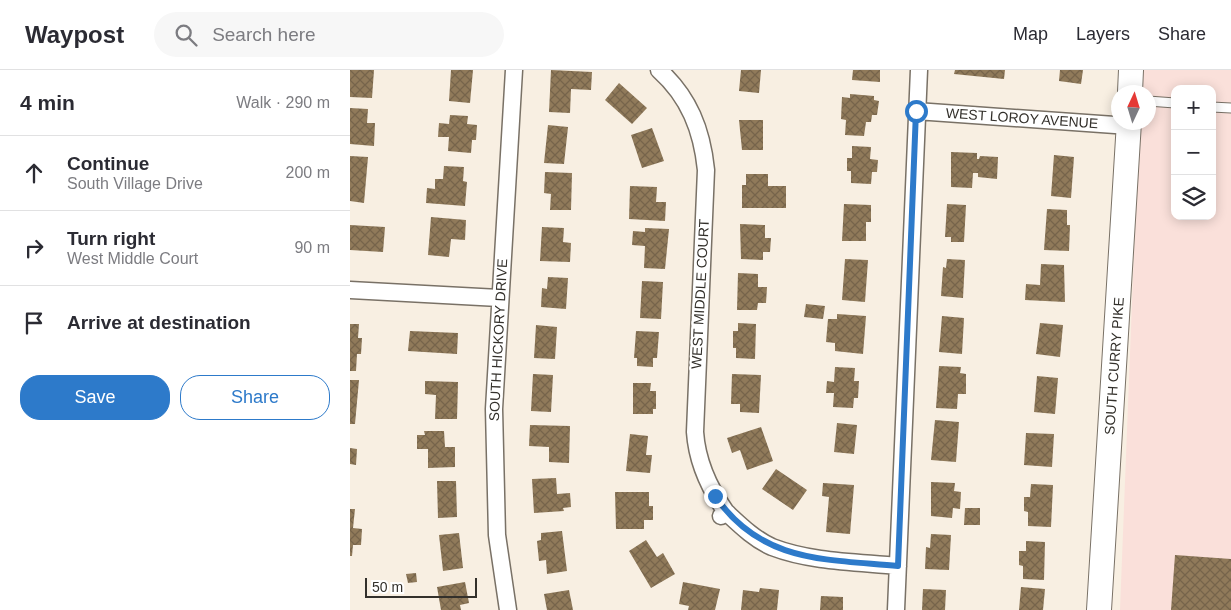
<!DOCTYPE html>
<html lang="en">
<head>
<meta charset="utf-8">
<style>
	body { margin:0; font-family:Helvetica,sans-serif; background:#f7f7f7; color:#2b2b33 }
	.controls { position:absolute; right:15px; top:15px; display:grid; overflow:hidden; border-radius:10px; box-shadow:0 2px 12px #0003 }
	.controls button { width:45px; height:45px; display:grid; place-items:center; padding:0; border:0; border-bottom:1px solid #e1e1e2; background:#fff; color:#2b2b33; font:25px sans-serif }
	.compass { position:absolute; left:761px; top:15px; width:45px; height:45px; border-radius:50%; background:#fff; box-shadow:0 2px 12px #0003; rotate:4deg }
	.scale { position:absolute; left:15px; bottom:12px; width:112px; box-sizing:border-box; padding-left:5px; border:2px solid #33302b; border-top:0; font-size:14px; line-height:18px; white-space:nowrap; color:#33302b; -webkit-text-stroke:4px #fff; paint-order:stroke }
	.stop { position:absolute; width:15px; height:15px; margin:-11px; border:4px solid #2d7aca; border-radius:50%; background:#fff }
	.stop.end { background:#2d7aca; border-color:#fff; box-shadow:0 1px 5px #0008 }
	.list { margin:0; padding:0; list-style:none }
	h2 { display:flex; justify-content:space-between; align-items:center; height:65px; margin:0; padding:0 20px; font-size:21px }
	h2 small { font-size:16px; font-weight:400; color:#7c7c81 }
	.list li { display:grid; grid-template-columns:32px 1fr auto; gap:15px; align-items:center; box-sizing:border-box; height:75px; padding:0 20px; border-top:1px solid #e1e1e2 }
	.list b { display:block; font-size:19px; white-space:nowrap }
	.list p { margin:0; font-size:16px; white-space:nowrap; color:#7c7c81 }
	.list em { font-size:16px; font-style:normal; color:#7c7c81 }
	.actions { display:flex; gap:10px; padding:15px 20px }
	.actions a { flex:1; padding:11px 0; border:1px solid #2d7aca; border-radius:20px; text-align:center; font-size:18px; color:#2d7aca }
	.actions .main { background:#2d7aca; color:#fff }
	.icon { flex:none; width:28px; height:28px; fill:none; stroke:currentColor; stroke-width:2; stroke-linecap:round; stroke-linejoin:round }
	.map { position:relative; flex:none; width:881px; height:540px; overflow:hidden }
	header { display:flex; align-items:center; gap:30px; box-sizing:border-box; height:70px; padding:0 25px; background:#fff; border-bottom:1px solid #e1e1e2 }
	header strong { font-size:24px }
	nav { display:flex; gap:28px; margin-inline-start:auto; font-size:18px }
	.search { width:350px; height:45px; background:#f7f7f7; display:flex; align-items:center; gap:12px; box-sizing:border-box; padding:0 18px; border-radius:28px; color:#7c7c81; font-size:19px }
	main { display:flex }
	aside { flex:1; background:#fff }
	.map>svg:first-child { display:block }
	.commercial { fill:#fae0da; fill-rule:evenodd }
	.building { fill:url(#building-cross-hatch) }
	.lines { fill:none; stroke-linecap:round; stroke-linejoin:round }
	.service-casing { stroke:#797166; stroke-width:11 }
	.minor-casing { stroke:#797166; stroke-width:19 }
	.secondary-casing { stroke:#797166; stroke-width:26 }
	.service { stroke:#fff; stroke-width:9 }
	.minor { stroke:#fff; stroke-width:16 }
	.secondary { stroke:#fff; stroke-width:24 }
	.route { stroke:#2d7aca; stroke-width:6 }
	.labels { text-anchor:middle; stroke-width:4.5; stroke-linejoin:round; paint-order:stroke }
	.street-label { font-size:14px; fill:#33302b; stroke:#fff }
</style>
</head>
<body>
<header>
<strong>Waypost</strong>
<div class="search"><svg class="icon" aria-label="search" viewBox="0 0 24 24"><circle cx="10" cy="10" r="6"/><path d="M15 15l6 6"/></svg>Search here</div>
<nav><a>Map</a><a>Layers</a><a>Share</a></nav>
</header>
<main>
<aside>
<h2>4 min<small>Walk · 290 m</small></h2>
<ul class="list">
<li><svg class="icon" aria-label="ahead" viewBox="0 0 24 24"><path d="M12 20V5M6 11l6-6 6 6"/></svg><div><b>Continue</b><p>South Village Drive</p></div><em>200 m</em></li>
<li><svg class="icon" aria-label="right" viewBox="0 0 24 24"><path d="M7 20v-9h11M14 6l5 5-5 5"/></svg><div><b>Turn right</b><p>West Middle Court</p></div><em>90 m</em></li>
<li><svg class="icon" aria-label="arrive" viewBox="0 0 24 24"><path d="M6 21V4h12l-3 4 3 4H6"/></svg><div><b>Arrive at destination</b></div></li>
</ul>
<div class="actions"><a class="main">Save</a><a>Share</a></div>
</aside>
<div class="map">
<svg width="881" height="540" viewBox="0 0 881 540">
	<defs>
		<pattern id="building-cross-hatch" width="8" height="8" patternUnits="userSpaceOnUse" patternTransform="scale(1.25)"><rect width="8" height="8" fill="#907a5a"/><path d="M0 0l8 8M0 8l8-8" fill="none" stroke="#76644b"/></pattern>
	</defs>
	<rect width="100%" height="100%" fill="#f8efe2"/>
	<path class="commercial" d="M791 0H881V540H770L789 53 798 52V22H790ZM825 19H862V146H825Z"/>
	<path class="building" d="M0 0H24L22 28 0 27Z
		M101 0H123L120 33 99 31Z
		M201 0 242 2 241 20 221 19 220 43 199 42Z
		M391 0H411L409 23 389 21Z
		M503 0H530V12L502 10Z
		M605 0H655L654 9 604 4Z
		M710 0H733L731 14 709 11Z
		M269 13 297 38 282 54 255 30Z
		M500 24 524 26V30L529 31 527 45H522L521 52H516L514 66 495 65 496 50 491 49 492 27 500 28Z
		M0 38 18 39 17 53H25L24 76 0 74Z
		M100 45 118 46 117 54 127 55 126 70H122L121 83 98 81 99 67H88L89 53 99 54Z
		M389 50H413V80H392Z
		M198 55 218 57 214 94 194 93Z
		M302 58 314 91 292 98 281 65Z
		M502 76 521 77 520 89 528 90 527 102H522L521 114 501 113V101H497V88H502Z
		M601 82 627 83V89H629L630 86 648 87 647 109 628 107V103H623L622 118 601 117Z
		M704 85 724 87 721 128 701 126Z
		M0 86 18 87 14 133 0 131Z
		M94 96 114 97 113 111 117 112 115 136 76 133 77 118 85 119V109H93Z
		M195 102 222 103 221 140H200L201 124 194 123Z
		M396 104H418V116H436V138H392V115H396Z
		M280 116 307 117 306 132H316L315 151 279 149Z
		M494 134 521 135V152H516V171H492Z
		M597 134 616 135 614 172H601V167H595Z
		M697 139 717 140V155H720L719 181 694 180Z
		M81 147 116 150 115 170 101 169 99 187 78 185Z
		M390 154 415 155V168H421L420 182H413V190L391 189Z
		M0 155 35 157 33 182 0 180Z
		M192 157 214 158 213 172 221 173 220 192 190 191Z
		M295 158 319 159 315 199 294 198 295 176 282 175 283 161 295 162Z
		M495 189 518 190 515 232 492 230Z
		M597 189 615 190 613 228 591 226 593 197 596 198Z
		M691 194 714 195 715 232 675 230 676 214 690 215Z
		M388 203 408 204V217H417L416 233H408L407 240H387Z
		M198 207 218 208 216 239 191 237 192 218 197 219Z
		M292 211 313 212 311 249 290 248Z
		M456 234 475 236 473 249 454 247Z
		M487 244 516 246 513 284 485 281V273L476 272 478 249H487Z
		M592 246 614 248 612 284 589 282Z
		M388 253 406 254 405 289 386 288V278H383V261H388Z
		M690 253 713 255 710 287 686 284Z
		M0 254H9L8 268H12L11 284H7L6 301H0Z
		M186 255 207 257 205 289 184 288Z
		M60 261 108 263 107 284 58 281Z
		M286 261 309 262 307 288H303V297L287 296V288H284Z
		M589 296 611 297 610 303 616 304V324H608L607 339 586 338Z
		M485 297 505 298 504 311H509L508 328H504L503 338 483 337 484 323H476L477 311 484 312Z
		M183 304 203 305 201 342 181 341Z
		M382 304 411 305 409 343 390 342V334H381Z
		M687 306 708 308 705 344 684 342Z
		M0 310H9L5 354H0Z
		M75 311 108 312 107 349H85L86 325 75 324Z
		M283 313H301L300 321H306V339H303V344H283Z
		M585 350 609 352 606 392 581 390Z
		M487 353 507 355 504 384 484 382Z
		M180 355 220 356 219 393 199 392V377L179 376Z
		M411 357 423 391 397 400 390 380 382 383 377 368Z
		M74 361H94L95 377H105V397L78 398V379H67V365H75Z
		M676 363 704 364 702 397 674 395Z
		M280 364 298 366 296 385H302L300 403 276 401Z
		M0 378 7 379 6 395 0 394Z
		M426 399 457 420 443 440 412 419Z
		M206 408 207 424 220 423 221 437 213 438 214 441 184 443 182 409Z
		M87 411H106L107 447 88 448Z
		M581 412 605 413 604 421 611 422 610 439 603 438 602 448 581 446Z
		M473 413 504 415 500 464 476 462 479 427 472 426Z
		M681 414 703 415 701 457 678 456V442L674 441V427H680Z
		M265 422H299V436H303V450H294V459H266Z
		M615 438H630V455H614Z
		M0 439H5L3 458 12 459 11 475H3L2 486H0Z
		M212 461 217 501 197 504 196 490 189 491 187 471 191 470V463Z
		M109 463 113 498 93 501 89 465Z
		M581 464 601 465 599 500 575 499 576 477 580 478Z
		M296 470 307 487 313 483 325 504 301 518 279 481Z
		M676 471 695 472 694 510 673 509V496L669 495V481H676Z
		M825 485 881 489V540H821Z
		M66 503 67 512 58 513 56 504Z
		M115 512 119 533 110 535 111 540H91L87 517Z
		M333 512 370 519 365 540H338L339 536 329 534Z
		M671 517 695 519 693 540H669Z
		M410 518 429 520 427 540H391L393 520 409 522Z
		M573 519 596 520 595 540H572Z
		M219 520 223 540H197L194 524Z
		M471 526 493 527V540H470Z"/>
	<g class="lines">
		<defs>
			<path id="service" d="M798 31 825 33
				M862 37 881 38"/>
			<path id="minor" d="M309 0C339 27 352 60 356 100L345 362C347 391 359 418 376 442
				M566 41 779 56
				M0 220 149 228
				M371 446 376 442C389 454 404 469 422 477 461 492 506 492 548 496
				M158 540 147 465 144 339 164 0
				M546 540 569 0"/>
			<path id="secondary" d="M780 22 781 0
				M749 540 779 52"/>
		</defs>
		<use href="#service" class="service-casing"/>
		<use href="#minor" class="minor-casing"/>
		<use href="#secondary" class="secondary-casing"/>
		<use href="#service" class="service"/>
		<use href="#minor" class="minor"/>
		<use href="#secondary" class="secondary"/>
	</g>
	<g class="lines">
		<path class="route" d="M365 426C411 493 475 489 548 496L566 41"/>
	</g>
	<g class="labels">
		<g class="street-label">
			<text transform="translate(672 48) rotate(4)" y="5">WEST LOROY AVENUE</text>
			<text transform="translate(350 224) rotate(-87)" y="5">WEST MIDDLE COURT</text>
			<text transform="translate(148 270) rotate(-87)" y="5">SOUTH HICKORY DRIVE</text>
			<text transform="translate(764 296) rotate(-86)" y="5">SOUTH CURRY PIKE</text>
		</g>
	</g>
</svg>
<div class="controls">
<button>+</button>
<button>−</button>
<button><svg class="icon" aria-label="layers" viewBox="0 0 24 24"><path d="M12 4l9 5-9 5-9-5zM3 14l9 5 9-5"/></svg></button>
</div>
<svg class="compass" viewBox="-18 -18 36 36"><path d="M0-13l5 13h-10z" fill="#e53935"/><path d="M0 13l5-13h-10z" fill="#7c7c81"/></svg>
<div class="scale">50 m</div>
<div class="stop" style="left:566px;top:41px"></div>
<div class="stop end" style="left:365px;top:426px"></div>
</div>
</main>
</body>
</html>
